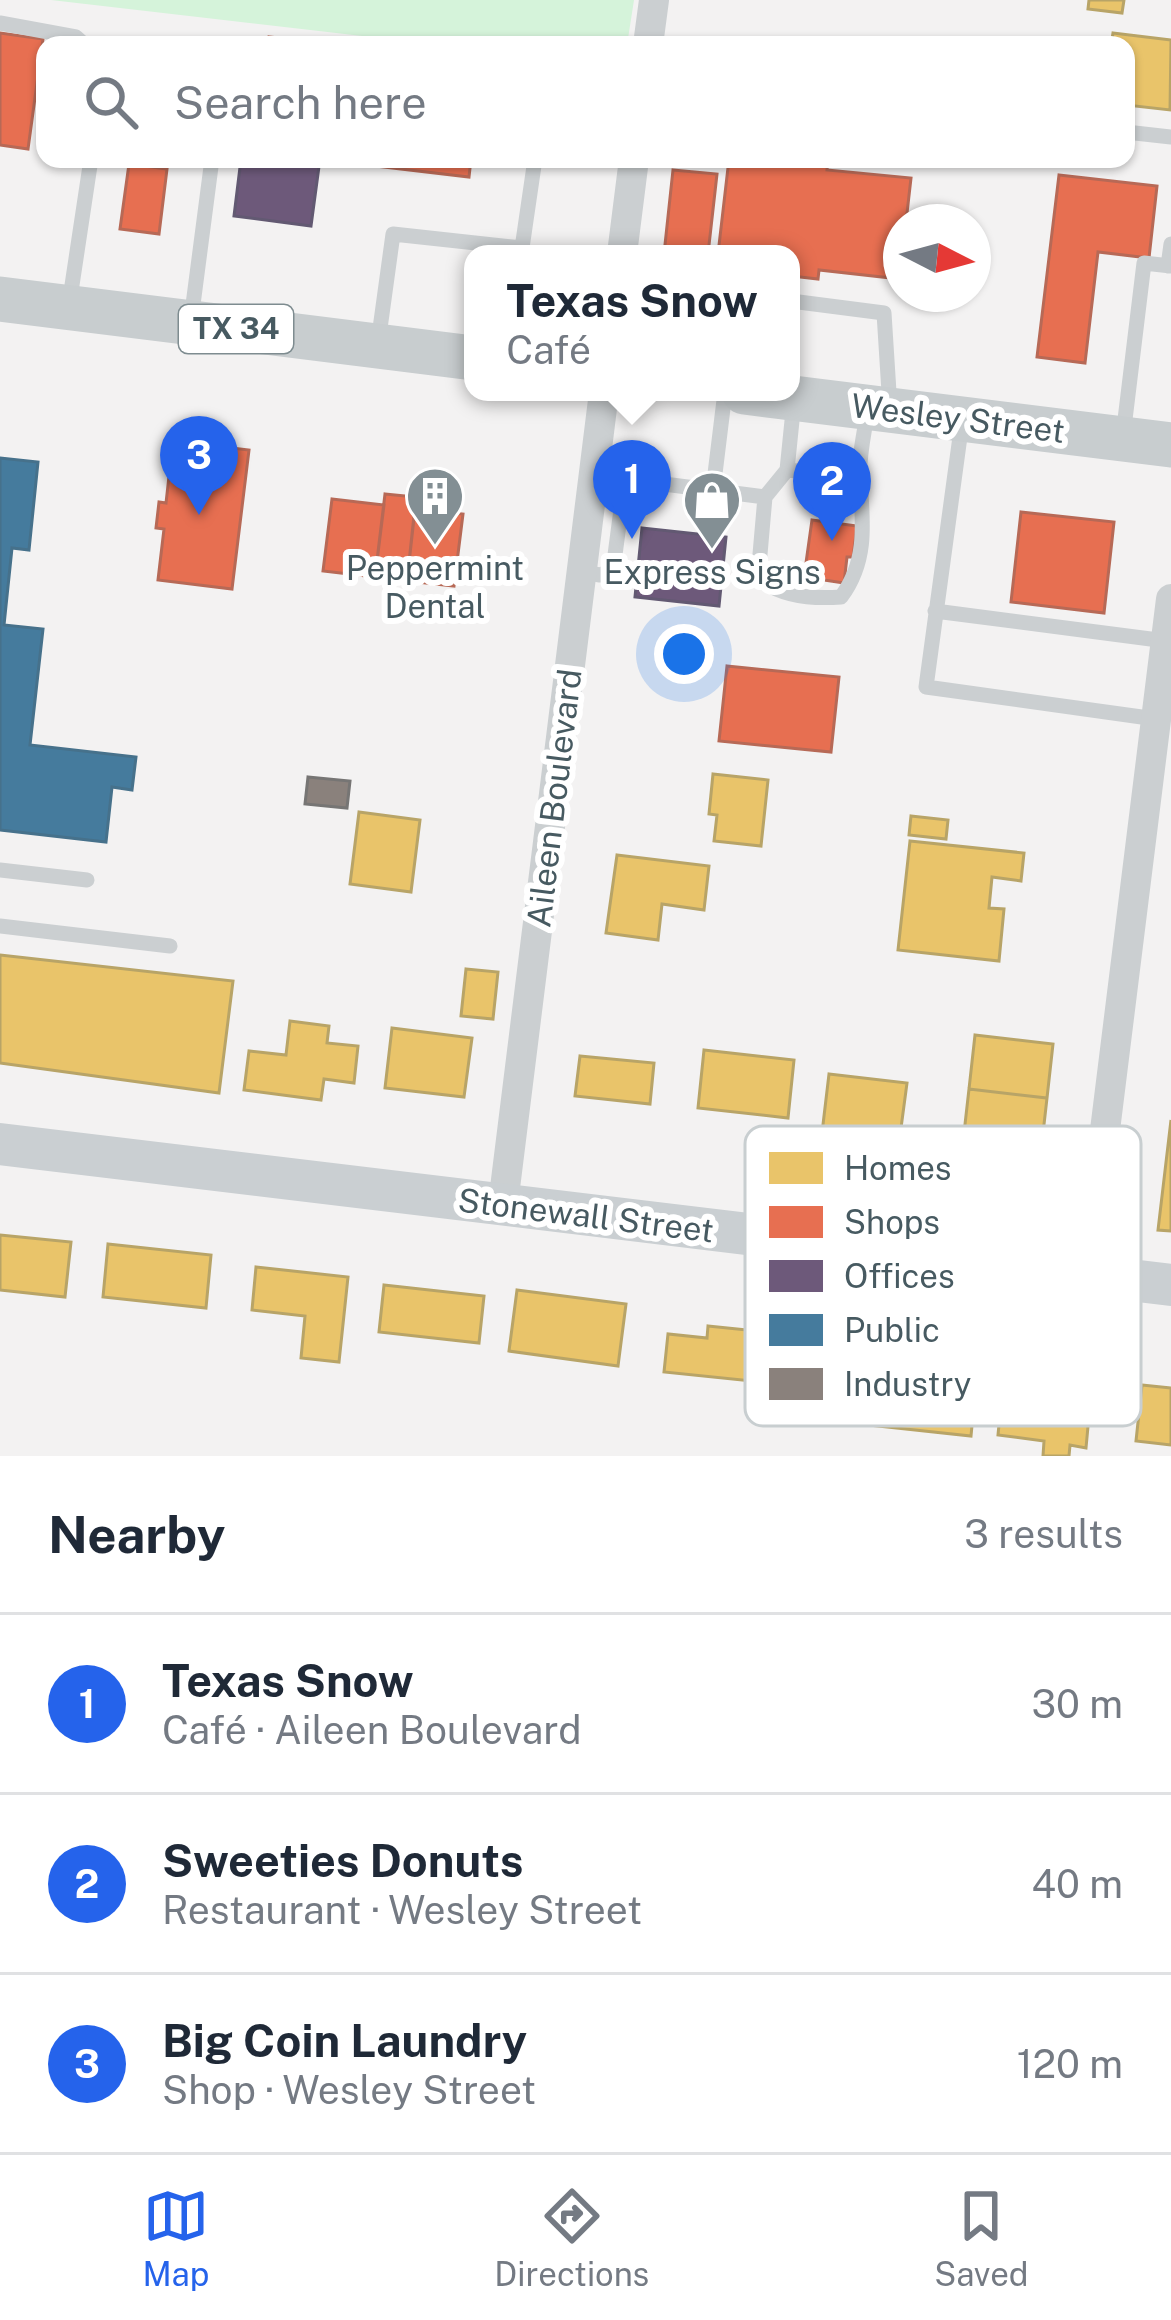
<!DOCTYPE html>
<html lang="en">
<head>
<meta charset="utf-8">
<style>
	body { margin:0; font-family:"Public Sans",sans-serif; background:#f6f6f7; color:#1f2937 }
	.compass { position:absolute; left:883px; top:204px; width:108px; height:108px; border-radius:50%; background:#fff; box-shadow:0 3px 9px #0004; rotate:96deg }
	.you { position:absolute; left:684px; top:654px; width:42px; height:42px; margin:-30px; border:9px solid #fff; border-radius:50%; background:#1a73e8; box-shadow:0 0 0 18px #1a73e833 }
	.badge { display:grid; place-items:center; width:78px; height:78px; border-radius:50%; background:#2563eb; color:#fff; font-size:39px; font-weight:700 }
	.pin { position:absolute; translate:-50% -99px; filter:drop-shadow(0 3px 6px #0008) }
	.pin::after { content:''; position:absolute; top:63px; width:42px; height:36px; background:inherit; clip-path:polygon(0 0,100% 0,50% 100%) }
	.popup { position:absolute; left:464px; top:245px; width:336px; height:156px; box-sizing:border-box; display:grid; place-content:center; border-radius:24px; background:#fff; filter:drop-shadow(0 3px 9px #0005); font-size:39px; white-space:nowrap; color:#747a83 }
	.popup b { font-size:45px; color:#1f2937 }
	.popup::after { content:''; position:absolute; left:50%; top:100%; margin-left:-24px; border:24px solid transparent; border-top-color:#fff }
	.list { margin:0; padding:0; list-style:none }
	h2 { display:flex; justify-content:space-between; align-items:center; height:156px; margin:0; padding:0 48px; font-size:51px }
	h2 small { font-size:39px; font-weight:400; color:#747a83 }
	.list li { display:grid; grid-template-columns:78px 1fr auto; gap:36px; align-items:center; box-sizing:border-box; height:180px; padding:0 48px; border-top:3px solid #e0e1e3 }
	.list b { display:block; font-size:45px; white-space:nowrap }
	.list p { margin:0; font-size:39px; white-space:nowrap; color:#747a83 }
	.list em { font-size:39px; font-style:normal; color:#747a83 }
	.icon { flex:none; width:66px; height:66px; fill:none; stroke:currentColor; stroke-width:2; stroke-linecap:round; stroke-linejoin:round }
	.map { position:relative; flex:none; width:1171px; height:1456px; overflow:hidden }
	.search { position:absolute; background:#fff; box-shadow:0 3px 9px #0004; left:36px; right:36px; top:36px; height:132px; display:flex; align-items:center; gap:30px; box-sizing:border-box; padding:0 42px; border-radius:24px; color:#747a83; font-size:45px }
	.sheet { height:696px; background:#fff }
	nav { display:flex; justify-content:space-around; align-items:center; box-sizing:border-box; height:168px; border-top:3px solid #e0e1e3; background:#fff; font-size:33px; color:#747a83 }
	nav a { display:grid; justify-items:center; gap:6px }
	nav .on { color:#2563eb }
	.map>svg:first-child { display:block }
	.green { fill:#d5f3da }
	.homes { fill:#e9c46a; stroke:#b8a467; stroke-width:3 }
	.shops { fill:#e76f51; stroke:#b76956; stroke-width:3 }
	.offices { fill:#6d597a; stroke:#625972; stroke-width:3 }
	.public { fill:#457b9d; stroke:#46718b; stroke-width:3 }
	.industry { fill:#8a817c; stroke:#767574; stroke-width:3 }
	.lines { fill:none; stroke-linecap:round; stroke-linejoin:round }
	.lane { stroke:#cbcfd1; stroke-width:15 }
	.street { stroke:#cbcfd1; stroke-width:30 }
	.secondary { stroke:#cacfd2; stroke-width:42 }
	.primary { stroke:#c8cdcf; stroke-width:45 }
	.labels { text-anchor:middle; stroke-width:12; stroke-linejoin:round; paint-order:stroke }
	.shield { fill:#fff; stroke:#7e8c90; stroke-width:3 }
	.shield-label { font-size:30px; font-weight:bold; fill:#475a61 }
	.street-label { font-size:33px; fill:#475a61; stroke:#fff }
	.poi-label { font-size:33px; fill:#475a61; stroke:#fff }
	.key { fill:#fff; stroke:#c8ced0; stroke-width:3 }
	.key-label { font-size:33px; fill:#475a61 }
</style>
</head>
<body>
<div class="map">
<svg width="1171" height="1456" viewBox="0 0 1171 1456">
	<rect width="100%" height="100%" fill="#f3f2f2"/>
	<path class="green" d="M51 0H634L627 45H440Z"/>
	<path class="homes" d="M1089 0H1124L1122 13 1088 9Z
		M1113 33 1171 40 1170 110 1126 105V45H1111Z
		M713 774 768 780 761 846 714 841 717 815 709 814Z
		M359 812 420 820 411 892 350 884Z
		M911 816 948 820 946 839 909 835Z
		M910 841 1024 853 1021 881 992 877 989 908 1004 909 999 961 898 950Z
		M617 855 709 866 704 910 662 904 658 940 606 933Z
		M0 955 233 981 219 1093 0 1063Z
		M466 969 498 972 493 1019 461 1016Z
		M290 1021 329 1026 327 1043 358 1046 354 1083 324 1079 321 1100 244 1090 249 1051 286 1055Z
		M392 1028 472 1038 464 1097 385 1088Z
		M975 1035 1053 1044 1047 1098 969 1089Z
		M704 1050 794 1060 788 1118 698 1108Z
		M580 1056 654 1063 650 1104 575 1096Z
		M829 1074 907 1083 899 1143 822 1133Z
		M969 1089 1047 1098 1041 1151 963 1142Z
		M1171 1120V1231L1158 1230Z
		M963 1142 1041 1151 1034 1205 957 1196Z
		M0 1235 71 1242 65 1297 0 1290Z
		M108 1244 211 1255 206 1308 103 1297Z
		M256 1267 348 1277 339 1362 301 1358 305 1316 252 1310Z
		M384 1285 484 1296 479 1343 379 1332Z
		M517 1290 626 1304 618 1366 509 1351Z
		M708 1326 806 1336 801 1386 664 1372 668 1334 707 1338Z
		M876 1343 979 1353 971 1436 868 1425Z
		M1005 1361 1039 1365 1035 1399 1090 1405 1086 1448 1070 1445 1069 1456H1043L1044 1441 998 1435Z
		M1142 1385 1171 1388V1445L1136 1441Z"/>
	<path class="shops" d="M0 33 43 39 28 149 0 145Z
		M269 37 322 42 321 45H268Z
		M129 159H168L167 169 129 164Z
		M359 159H471L469 177 358 164Z
		M729 159H828L827 170 911 178 906 222H901L900 279 819 270 818 279 791 276V254H718Z
		M129 164 167 169 159 234 120 229Z
		M673 170 717 174 708 254H664Z
		M1059 175 1157 186 1149 258 1098 252 1085 363 1037 357Z
		M173 441 249 450 232 589 158 580 164 529 156 528 159 502 166 503Z
		M385 494 416 497 407 581 375 577Z
		M332 499 384 505 375 577 323 571Z
		M415 509 463 514 454 586 407 581Z
		M1021 512 1114 522 1104 613 1011 602Z
		M812 520 857 526 853 557H847L844 583 804 577Z
		M727 666 839 677 831 752 719 741Z"/>
	<path class="offices" d="M241 159H320L311 226 234 216Z
		M642 528 726 537 719 606 635 597Z"/>
	<path class="public" d="M0 458 38 462 29 550 12 548 4 625 43 629 30 745 136 757 132 790 112 787 106 842 0 830Z"/>
	<path class="industry" d="M308 777 350 781 347 808 305 804Z"/>
	<g class="lines">
		<path class="lane" d="M0 23 76 37 85 45
			M1126 132 1171 137
			M1168 266 1171 244
			M791 301 884 313 890 408
			M69 305 91 159
			M191 320 212 159
			M378 343 393 234 522 248 535 159
			M794 401 787 470 765 497 758 577C779 597 813 599 841 597 868 561 863 522 860 480 858 459 864 435 867 414
			M962 422 926 687 1156 719
			M1123 436 1144 263 1171 266
			M787 470 859 477
			M594 475 765 497
			M713 490 725 392
			M582 572 600 575 613 570 625 479
			M935 611 1166 641
			M0 870 87 880
			M0 926 170 946"/>
		<path class="street" d="M648 45 654 0
			M622 254 634 159
			M503 1204 604 392
			M1087 1275 1171 599"/>
		<path class="secondary" d="M0 1144 1171 1285"/>
		<path class="primary" d="M0 299 473 358
			M744 392 1171 445"/>
	</g>
	<defs>
		<symbol id="building-pin" viewBox="-11 -11 22 30"><path d="M0 17L-7.5 6A9.5 9.5 0 1 1 7.5 6Z" fill="#838f94" stroke="#fff"/><path d="M-4-6H4V6H1V3H-1V6H-4ZM-2.5-4.3h1.7v1.8h-1.7ZM.8-4.3h1.7v1.8H.8ZM-2.5-1h1.7V.8h-1.7ZM.8-1h1.7V.8H.8Z" fill="#fff"/></symbol>
		<symbol id="shop-pin" viewBox="-11 -11 22 30"><path d="M0 17L-7.5 6A9.5 9.5 0 1 1 7.5 6Z" fill="#838f94" stroke="#fff"/><path d="M-5-2.5h2.3a2.7 3.5 0 0 1 5.4 0H5L5.5 6h-11ZM-1.5-2.5h3a1.5 2.3 0 0 0-3 0Z" fill="#fff"/></symbol>
	</defs>
	<g fill-rule="evenodd">
		<use href="#building-pin" x="402" y="463" width="66" height="90"/>
		<use href="#shop-pin" x="679" y="467" width="66" height="90"/>
	</g>
	<g class="labels">
		<rect class="shield" x="179" y="305" width="114" height="48" rx="9"/>
		<g class="shield-label">
			<text x="236" y="339">TX 34</text>
		</g>
		<g class="street-label">
			<text transform="translate(958 418) rotate(7)" y="12">Wesley Street</text>
			<text transform="translate(554 798) rotate(-83)" y="12">Aileen Boulevard</text>
			<text transform="translate(586 1215) rotate(7)" y="12">Stonewall Street</text>
		</g>
		<g class="poi-label">
			<text x="435" y="580">Peppermint<tspan x="435" dy="38">Dental</tspan></text>
			<text x="712" y="584">Express Signs</text>
		</g>
	</g>
	<rect x="745" y="1126" width="396" height="300" rx="18" class="key"/>
	<rect x="769" y="1152" width="54" height="32" fill="#e9c46a"/>
	<rect x="769" y="1206" width="54" height="32" fill="#e76f51"/>
	<rect x="769" y="1260" width="54" height="32" fill="#6d597a"/>
	<rect x="769" y="1314" width="54" height="32" fill="#457b9d"/>
	<rect x="769" y="1368" width="54" height="32" fill="#8a817c"/>
	<g class="key-label">
		<text x="844" y="1180">Homes</text>
		<text x="844" y="1234">Shops</text>
		<text x="844" y="1288">Offices</text>
		<text x="844" y="1342">Public</text>
		<text x="844" y="1396">Industry</text>
	</g>
</svg>
<svg class="compass" viewBox="-18 -18 36 36"><path d="M0-13l5 13h-10z" fill="#e53935"/><path d="M0 13l5-13h-10z" fill="#747a83"/></svg>
<div class="you"></div>
<div class="pin badge" style="left:632px;top:539px">1</div>
<div class="popup"><b>Texas Snow</b>Café</div>
<div class="pin badge" style="left:832px;top:541px">2</div>
<div class="pin badge" style="left:199px;top:515px">3</div>
<div class="search"><svg class="icon" aria-label="search" viewBox="0 0 24 24"><circle cx="10" cy="10" r="6"/><path d="M15 15l6 6"/></svg>Search here</div>
</div>
<section class="sheet">
<h2>Nearby<small>3 results</small></h2>
<ul class="list">
<li><span class="badge">1</span><div><b>Texas Snow</b><p>Café · Aileen Boulevard</p></div><em>30 m</em></li>
<li><span class="badge">2</span><div><b>Sweeties Donuts</b><p>Restaurant · Wesley Street</p></div><em>40 m</em></li>
<li><span class="badge">3</span><div><b>Big Coin Laundry</b><p>Shop · Wesley Street</p></div><em>120 m</em></li>
</ul>
</section>
<nav>
<a class="on"><svg class="icon" aria-label="map" viewBox="0 0 24 24"><path d="M3 6l6-2 6 2 6-2v14l-6 2-6-2-6 2zM9 4v14M15 6v14"/></svg>Map</a>
<a><svg class="icon" aria-label="directions" viewBox="0 0 24 24"><path d="M12 3l9 9-9 9-9-9zM9 14v-3h6M13 9l2 2-2 2"/></svg>Directions</a>
<a><svg class="icon" aria-label="saved" viewBox="0 0 24 24"><path d="M7 4h10v16l-5-4-5 4z"/></svg>Saved</a>
</nav>
</body>
</html>
